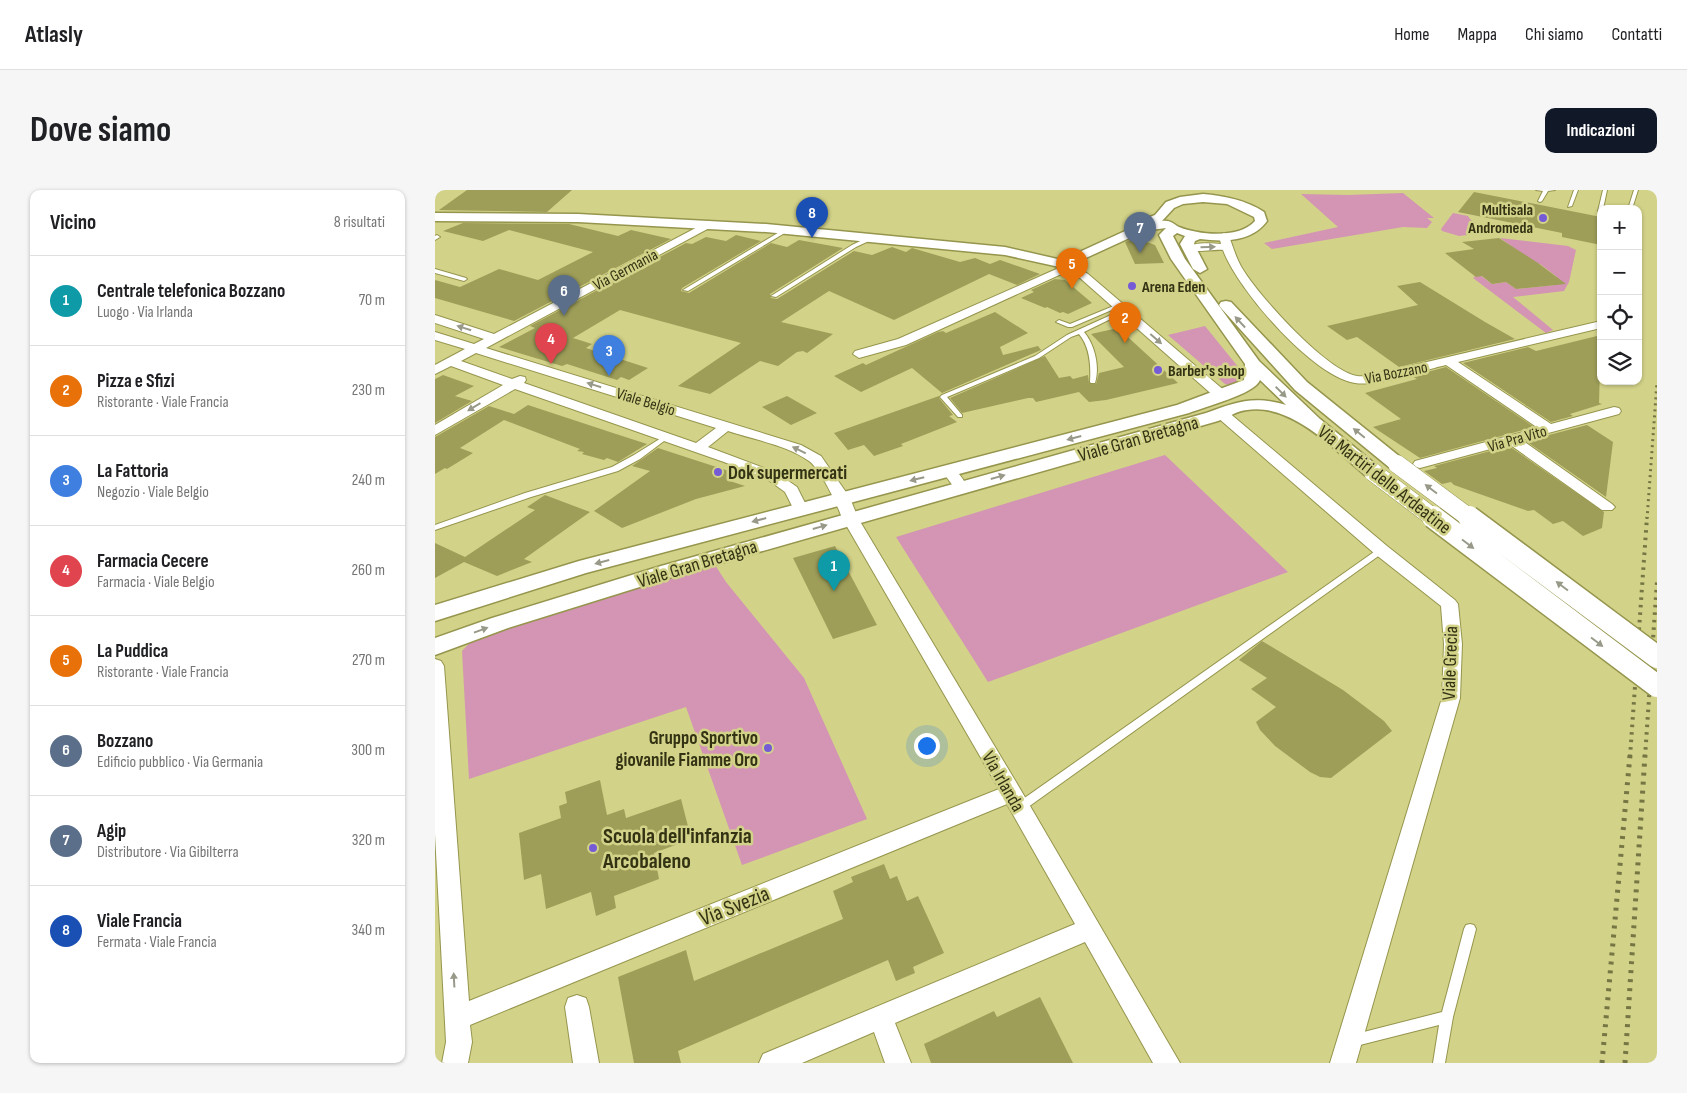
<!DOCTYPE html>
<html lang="it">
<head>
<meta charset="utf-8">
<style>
	body { margin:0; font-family:"Sofia Sans Condensed",sans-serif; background:#f6f6f6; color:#202124 }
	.controls { position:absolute; right:15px; top:15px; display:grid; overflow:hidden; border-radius:10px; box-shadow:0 1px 4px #0004 }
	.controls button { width:45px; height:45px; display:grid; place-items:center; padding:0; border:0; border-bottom:1px solid #e0e0e0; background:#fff; color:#202124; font:25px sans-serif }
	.you { position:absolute; left:491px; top:555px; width:18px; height:18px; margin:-12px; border:4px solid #fff; border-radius:50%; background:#1a73e8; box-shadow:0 0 0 8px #1a73e833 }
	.badge { display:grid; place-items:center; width:32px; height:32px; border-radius:50%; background:#111827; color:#fff; font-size:16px; font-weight:700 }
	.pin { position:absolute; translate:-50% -41px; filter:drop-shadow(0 1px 2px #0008) }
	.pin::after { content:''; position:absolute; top:26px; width:18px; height:15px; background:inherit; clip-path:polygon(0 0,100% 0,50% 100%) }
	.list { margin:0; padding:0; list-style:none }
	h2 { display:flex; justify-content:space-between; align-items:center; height:65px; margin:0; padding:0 20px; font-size:21px }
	h2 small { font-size:16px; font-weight:400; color:#757577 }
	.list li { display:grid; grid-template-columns:32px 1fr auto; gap:15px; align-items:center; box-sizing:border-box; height:90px; padding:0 20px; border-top:1px solid #e0e0e0 }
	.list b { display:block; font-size:19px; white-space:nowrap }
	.list p { margin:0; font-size:16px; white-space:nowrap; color:#757577 }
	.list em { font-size:16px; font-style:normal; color:#757577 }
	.icon { flex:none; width:28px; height:28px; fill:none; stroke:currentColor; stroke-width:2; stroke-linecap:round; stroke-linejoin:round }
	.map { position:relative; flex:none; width:1222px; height:873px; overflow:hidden; border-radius:10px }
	header { display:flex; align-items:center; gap:30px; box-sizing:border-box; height:70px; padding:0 25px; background:#fff; border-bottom:1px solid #e0e0e0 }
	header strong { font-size:24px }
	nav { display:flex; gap:28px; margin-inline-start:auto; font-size:18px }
	.intro { display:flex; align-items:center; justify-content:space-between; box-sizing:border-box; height:120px; padding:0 30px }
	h1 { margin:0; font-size:35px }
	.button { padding:12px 22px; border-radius:10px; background:#111827; color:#fff; font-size:18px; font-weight:700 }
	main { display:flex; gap:30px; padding:0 30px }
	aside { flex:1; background:#fff; border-radius:10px; box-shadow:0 1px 4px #0004 }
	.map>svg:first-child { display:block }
	.green { fill:#d395b3 }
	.building { fill:#9e9e59 }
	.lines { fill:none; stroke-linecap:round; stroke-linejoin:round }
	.service-casing { stroke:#95954d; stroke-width:2 }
	.minor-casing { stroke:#95954d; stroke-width:2 }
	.tertiary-casing { stroke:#95954d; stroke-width:3 }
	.service { fill:#fff; fill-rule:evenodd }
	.minor { fill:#fff; fill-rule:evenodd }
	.tertiary { fill:#fff; fill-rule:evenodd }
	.rail-far2 { stroke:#767645; stroke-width:3; stroke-dasharray:2 4; stroke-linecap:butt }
	.rail-far1 { stroke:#767645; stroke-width:4; stroke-dasharray:2.5 5; stroke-linecap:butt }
	.rail { stroke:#767645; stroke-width:5; stroke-dasharray:3 6; stroke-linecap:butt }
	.tertiary-bridge-far1-casing { stroke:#95954d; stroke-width:19; stroke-linecap:butt }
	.tertiary-bridge-casing { stroke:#95954d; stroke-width:25; stroke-linecap:butt }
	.tertiary-bridge-far1 { stroke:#fff; stroke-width:18 }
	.tertiary-bridge { stroke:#fff; stroke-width:22 }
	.oneway { fill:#99998a }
	.poi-dot { fill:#755cd6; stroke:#d2d289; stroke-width:2 }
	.labels { text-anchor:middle; stroke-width:5; stroke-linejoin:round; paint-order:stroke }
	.far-poi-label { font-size:16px; font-weight:bold; fill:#333314; stroke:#d2d289; text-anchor:start }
	.far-street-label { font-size:16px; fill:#333314; stroke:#d2d289 }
	.street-label { font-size:19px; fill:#333314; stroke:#d2d289 }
	.poi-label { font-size:19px; font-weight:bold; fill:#333314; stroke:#d2d289; text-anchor:start }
	.near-poi-label { font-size:22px; font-weight:bold; fill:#333314; stroke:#d2d289; text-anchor:start }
	.near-street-label { font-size:22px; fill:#333314; stroke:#d2d289 }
</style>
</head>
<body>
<header>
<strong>Atlasly</strong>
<nav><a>Home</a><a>Mappa</a><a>Chi siamo</a><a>Contatti</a></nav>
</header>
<div class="intro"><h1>Dove siamo</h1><a class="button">Indicazioni</a></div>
<main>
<aside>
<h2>Vicino<small>8 risultati</small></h2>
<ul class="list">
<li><span class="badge" style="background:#0f9aa8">1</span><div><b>Centrale telefonica Bozzano</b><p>Luogo · Via Irlanda</p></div><em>70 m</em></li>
<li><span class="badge" style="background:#e8710a">2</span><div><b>Pizza e Sfizi</b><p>Ristorante · Viale Francia</p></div><em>230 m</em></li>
<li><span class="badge" style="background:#3f7fe0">3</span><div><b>La Fattoria</b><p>Negozio · Viale Belgio</p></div><em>240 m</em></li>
<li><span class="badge" style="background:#e0444e">4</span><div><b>Farmacia Cecere</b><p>Farmacia · Viale Belgio</p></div><em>260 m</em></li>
<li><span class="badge" style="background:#e8710a">5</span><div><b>La Puddica</b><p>Ristorante · Viale Francia</p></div><em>270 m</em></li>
<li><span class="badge" style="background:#5c6f8a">6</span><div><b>Bozzano</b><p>Edificio pubblico · Via Germania</p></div><em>300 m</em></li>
<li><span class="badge" style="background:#5c6f8a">7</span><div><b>Agip</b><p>Distributore · Via Gibilterra</p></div><em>320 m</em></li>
<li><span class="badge" style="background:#1a4fb4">8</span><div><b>Viale Francia</b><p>Fermata · Viale Francia</p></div><em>340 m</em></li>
</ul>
</aside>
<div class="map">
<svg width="1222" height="873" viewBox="0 0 1222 873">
	<rect width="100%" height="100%" fill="#d2d289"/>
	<path class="green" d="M968 3 999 28H992L997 32 992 38 968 37 837 59 829 53 903 37 866 4 913 5Z
		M1018 23 1033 26C1036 34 1056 37 1065 38V41L1024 46 1007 41 1006 39Z
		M1065 48 1133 56 1141 60 1134 92 1129 101 1078 107 1118 140 1111 143 1038 88 1040 87 1039 86 1045 85 1057 94 1071 92 1081 99 1120 95 1122 87 1105 74 1063 78 1083 61Z
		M770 136 804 178 808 190C801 195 798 196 790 194L733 145Z
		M730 265 853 382 553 492 461 347Z
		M280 375 291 392 369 488 432 629 307 675 251 517 34 589 27 461 41 446Z"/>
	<path class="building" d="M32 0H137L112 22 4 20Z
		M1039 2 1166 27V55L1127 47V43L1023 22Z
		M28 33 134 34 183 46 196 40 236 49 79 131 0 108V90L25 97 64 79 103 90 158 62 74 40 48 51 8 41Z
		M301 45 326 51 247 98 246 101 254 103 336 53 352 57 364 50 408 58 335 104 336 108 342 109 419 61 437 65 457 57 471 62 477 58 525 72 540 68 555 74 565 70 605 84 582 95 554 84 459 130 394 101 346 132 398 144 372 163 368 161 362 162 343 176 325 171 275 204 243 196 306 153 185 120 138 148 157 154 151 158 213 178 194 190 186 187 182 190 132 174 127 176 64 157 100 138 95 136 251 53 257 54 271 47 291 51Z
		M700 48 720 55 729 73 700 74 690 52Z
		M1064 48 1103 73 1131 94 1081 99 1071 92 1057 94 1047 86 1041 87 1010 63 1039 59 1027 52Z
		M620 89 630 90 657 113 633 124 628 122 625 123 612 117 610 118 586 108 599 102 596 100Z
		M985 92 1050 132 1080 149 964 177 922 147 912 150 892 136 983 115 962 96Z
		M560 122 593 143 565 157 568 165 603 156 606 160 507 203 477 178 426 202 399 186 428 173 431 175 503 142 508 141 511 143Z
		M683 138 743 193 671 210 654 212 644 202 601 212 598 208H593L527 223 515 208 610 166 624 188 635 186 638 189 653 185 654 193 661 194 664 183 689 177 656 144Z
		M1166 145 1164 213 1167 214 1135 224 1138 226 1116 232 1028 173 1093 157 1101 161Z
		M1011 177 1099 237 985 268 938 237 966 229 930 203 982 189 977 186Z
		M8 185 39 196 20 206 37 211 0 233V189Z
		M352 206 382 223 356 235 327 217Z
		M504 206V208L518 225 514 226 522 232 466 254 468 256 439 266 429 255 413 260 399 243Z
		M93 215 178 243 212 254 183 272 172 268 169 270 147 264 149 262 142 261 145 259 69 230 25 258 38 263 12 279 10 278 0 284V247L54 216 79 224Z
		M1152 235 1178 252 1171 307 1091 251Z
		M1074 256 1169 322 1167 338 1148 346 1128 331 1118 334 1099 320 1093 321 1019 295 1016 292 1007 294 989 281 1002 278 999 276Z
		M223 258 303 284 295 291 310 296 261 309 187 338 159 321 215 281 197 276Z
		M110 305 155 322 89 369 97 372 62 386 29 372 0 388V353L30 367 100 320 92 317Z
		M400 356 442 435 398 449 358 368Z
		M827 451 908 500 949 531 957 541 896 588 885 587 875 582 840 556 825 540 821 532 841 517 816 499 832 488 804 470Z
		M165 590 172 625 189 619 191 628 246 609 255 644 250 646 251 651 219 663 224 689 179 706 181 718 161 726 156 702 111 719 106 684 89 690 84 643 126 628 124 616 132 613 130 602Z
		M449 674 455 689 462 686 472 711 483 706 509 763 478 777 480 783 461 791 453 770 243 861 246 873H199L183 787 251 760 259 791 408 729 398 701 418 692 416 687Z
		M605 807 638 873H496L489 854 559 821 562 827Z"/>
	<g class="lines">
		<defs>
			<path id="service" d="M1101 0H1120L1113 1 1107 11 1105 12 1103 11 1108 1Z
				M1139 0H1143L1137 16 1133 17Z
				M1168 0H1172L1168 19H1166L1165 22 1163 21Z
				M1199 0H1203L1197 19H1193Z
				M351 38 354 40 353 41 253 101 248 100Z
				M0 46 2 45 5 47 0 50Z
				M436 46 438 47V49L421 57 341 107 336 106 417 55Z
				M0 79 31 88 32 89 29 91 0 83Z
				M681 115 686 116 637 137H633L621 132 624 130 635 134Z
				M687 120 692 121 649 142C660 155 665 177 660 193H656L655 192C656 175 655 157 644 144L636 147 604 168 512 207 527 225V227H523L505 207 507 205 600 166 632 145Z
				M231 245 234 247 233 248 205 269 183 281 96 307 0 340V335L90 303 177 277 199 265Z
				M946 357 950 360 949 362 589 620 585 621 581 620 580 617 581 614Z
				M1035 734 1039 735 1041 739 1018 827 1010 873H998L1004 835 917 857 913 855 911 851 913 847 917 845 1007 822 1029 739 1031 735Z"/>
			<path id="minor" d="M274 31 279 34 278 36 51 158 366 255 386 266 415 308 423 328 584 597 745 873H718L650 752 460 833 476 873H450L439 842 367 873H324L328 864 640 734 572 614 35 835 37 852 33 873H7L11 852 0 644V469L6 471 9 476 34 811 564 599 407 328C402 314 386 280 374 271 352 255 320 250 293 241L273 257 342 283 362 297 373 319 370 322H360L350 302 332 289 289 272 80 199 0 245V235L68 195 16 176 0 184V175L30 159 0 150V142L39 154 49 149 0 133V125L59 144ZM41 163 281 238 261 253 89 193 91 190 90 187 85 186 77 189 26 171Z
				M789 43 794 46C798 57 801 68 807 78 823 105 891 181 922 186 930 187 938 185 945 183L1166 131V138L1023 172 1116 234 1179 217 1184 218 1186 221 1184 224 1087 250 1177 314 1180 317 1177 320H1167L1074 254 985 278 980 277 978 274 980 271 1103 238 1011 175C988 180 942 197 920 193 878 187 802 99 788 60 779 59 753 64 748 59 757 52 775 53 786 54L784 46Z
				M629 71 653 84 791 202 793 205 791 208H781L645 88 633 81 471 155 424 168 418 164 420 161 463 149 626 77 624 74Z
				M787 220 792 221 952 356 1020 410 1023 414 1027 454 1025 508 921 873H895L1007 508 1009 454 1006 416 940 364 782 227 780 224Z
				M514 277C523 279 528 290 533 297L531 300H521L507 281 509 278Z
				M142 805 151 808 154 817 164 873H138L130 817 133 808Z"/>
			<path id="tertiary" d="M768 4C790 6 811 10 829 22L832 31C817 52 789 52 765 49L760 51 759 54 772 79 765 83 758 79 745 54 750 46 742 43 738 46 750 69 824 171 885 229 945 278 947 282 945 286 938 288 931 286C900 260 857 213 812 220 802 221 793 227 783 231L240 386 73 438 0 465V448L57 428 226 376 771 223C801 212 818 205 851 215L825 190C820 204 769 217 754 223L151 383 0 431V415L144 371 742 215 809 190 810 174 736 69 724 45 731 38 716 40 701 45 629 78 570 65 331 42 143 32 0 31V23L143 24 331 34 570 57 627 70 701 36 702 32 720 25 731 12 745 7ZM768 12 792 14 819 27 820 31C804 49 764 45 744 37 738 34 736 30 727 31L739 18 748 14Z
				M791 111 796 112 872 192 969 270 971 274 969 278 962 280 955 278 860 200 786 118 784 115 786 112Z"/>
		</defs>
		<use href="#service" class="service-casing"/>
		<use href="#minor" class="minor-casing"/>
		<use href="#tertiary" class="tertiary-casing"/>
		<use href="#service" class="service"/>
		<use href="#minor" class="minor"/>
		<use href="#tertiary" class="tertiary"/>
		<path class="rail-far2" d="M1212 329 1222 192"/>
		<path class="rail-far1" d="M1195 567 1212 327
			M1210 567 1222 391"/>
		<path class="rail" d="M1167 873 1195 565
			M1190 873 1210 565"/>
		<defs>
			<path id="tertiary-bridge-far1" d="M962 274 1036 329
				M938 282 1000 329"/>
			<path id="tertiary-bridge" d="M998 327 1222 496
				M1034 327 1222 467"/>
		</defs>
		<use href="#tertiary-bridge-far1" class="tertiary-bridge-far1-casing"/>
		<use href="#tertiary-bridge" class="tertiary-bridge-casing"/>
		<use href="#tertiary-bridge-far1" class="tertiary-bridge-far1"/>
		<use href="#tertiary-bridge" class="tertiary-bridge"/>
	</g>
	<defs><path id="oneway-solid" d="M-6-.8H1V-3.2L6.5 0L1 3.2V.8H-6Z" transform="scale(1.25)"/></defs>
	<g class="oneway">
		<use href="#oneway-solid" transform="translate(773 57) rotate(-2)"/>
		<use href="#oneway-solid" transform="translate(805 132) rotate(-133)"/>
		<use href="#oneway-solid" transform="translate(29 138) rotate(-162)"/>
		<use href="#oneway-solid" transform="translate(721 149) rotate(41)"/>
		<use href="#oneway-solid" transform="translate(159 195) rotate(-163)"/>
		<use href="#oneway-solid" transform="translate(846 202) rotate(45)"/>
		<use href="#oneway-solid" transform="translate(39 217) rotate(149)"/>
		<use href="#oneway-solid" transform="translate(924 243) rotate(-141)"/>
		<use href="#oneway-solid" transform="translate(639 248) rotate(165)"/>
		<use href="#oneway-solid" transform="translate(364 260) rotate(-154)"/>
		<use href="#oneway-solid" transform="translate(563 287) rotate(-16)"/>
		<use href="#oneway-solid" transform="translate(482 289) rotate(166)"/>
		<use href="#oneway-solid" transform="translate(996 299) rotate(-143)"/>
		<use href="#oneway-solid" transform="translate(324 330) rotate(165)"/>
		<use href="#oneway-solid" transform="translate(385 337) rotate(-16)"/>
		<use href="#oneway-solid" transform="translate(1033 354) rotate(37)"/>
		<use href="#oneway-solid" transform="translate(167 372) rotate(165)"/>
		<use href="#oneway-solid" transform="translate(1127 396) rotate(-143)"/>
		<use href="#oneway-solid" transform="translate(46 440) rotate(-20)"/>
		<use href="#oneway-solid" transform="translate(1162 452) rotate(37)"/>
		<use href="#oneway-solid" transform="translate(19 790) rotate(-93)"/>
	</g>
	<g class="poi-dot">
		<circle cx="1108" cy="28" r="5"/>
		<circle cx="697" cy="96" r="5"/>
		<circle cx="723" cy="180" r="5"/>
		<circle cx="283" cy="282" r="5"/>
		<circle cx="333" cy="558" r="5"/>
		<circle cx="158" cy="658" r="5"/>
	</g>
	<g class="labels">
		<g class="far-poi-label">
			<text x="1098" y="25" text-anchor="end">Multisala<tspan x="1098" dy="18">Andromeda</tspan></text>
			<text x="707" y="102">Arena Eden</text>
			<text x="733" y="186">Barber's shop</text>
		</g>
		<g class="far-street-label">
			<text transform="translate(190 79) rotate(-28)" y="6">Via Germania</text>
			<text transform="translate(961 182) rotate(-11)" y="6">Via Bozzano</text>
			<text transform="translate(211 211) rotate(17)" y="6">Viale Belgio</text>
			<text transform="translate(1082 248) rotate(-16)" y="6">Via Pra Vito</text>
		</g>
		<g class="street-label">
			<text transform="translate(703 248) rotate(-16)" y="7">Viale Gran Bretagna</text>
			<text transform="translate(950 289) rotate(38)" y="7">Via Martiri delle Ardeatine</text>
			<text transform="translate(262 373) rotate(-17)" y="7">Viale Gran Bretagna</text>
			<text transform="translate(1014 473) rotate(-88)" y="7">Viale Grecia</text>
			<text transform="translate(569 591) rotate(60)" y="7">Via Irlanda</text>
		</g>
		<g class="poi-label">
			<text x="293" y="289">Dok supermercati</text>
			<text x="323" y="554" text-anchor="end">Gruppo Sportivo<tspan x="323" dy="22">giovanile Fiamme Oro</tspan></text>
		</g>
		<g class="near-poi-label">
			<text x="168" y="653">Scuola dell'infanzia<tspan x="168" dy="25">Arcobaleno</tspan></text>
		</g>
		<g class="near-street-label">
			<text transform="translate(299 715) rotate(-22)" y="8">Via Svezia</text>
		</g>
	</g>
</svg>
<div class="controls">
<button>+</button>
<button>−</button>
<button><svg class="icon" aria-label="locate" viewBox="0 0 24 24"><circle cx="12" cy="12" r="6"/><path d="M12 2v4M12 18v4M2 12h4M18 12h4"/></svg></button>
<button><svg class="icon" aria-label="layers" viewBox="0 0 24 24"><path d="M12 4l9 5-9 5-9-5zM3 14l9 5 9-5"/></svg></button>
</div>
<div class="you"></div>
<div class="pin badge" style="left:399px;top:401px;background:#0f9aa8">1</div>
<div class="pin badge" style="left:690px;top:153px;background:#e8710a">2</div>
<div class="pin badge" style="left:174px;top:186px;background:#3f7fe0">3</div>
<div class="pin badge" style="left:116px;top:174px;background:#e0444e">4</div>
<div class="pin badge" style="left:637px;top:99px;background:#e8710a">5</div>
<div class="pin badge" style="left:129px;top:126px;background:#5c6f8a">6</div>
<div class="pin badge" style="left:705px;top:63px;background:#5c6f8a">7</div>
<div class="pin badge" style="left:377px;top:48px;background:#1a4fb4">8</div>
</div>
</main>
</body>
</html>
